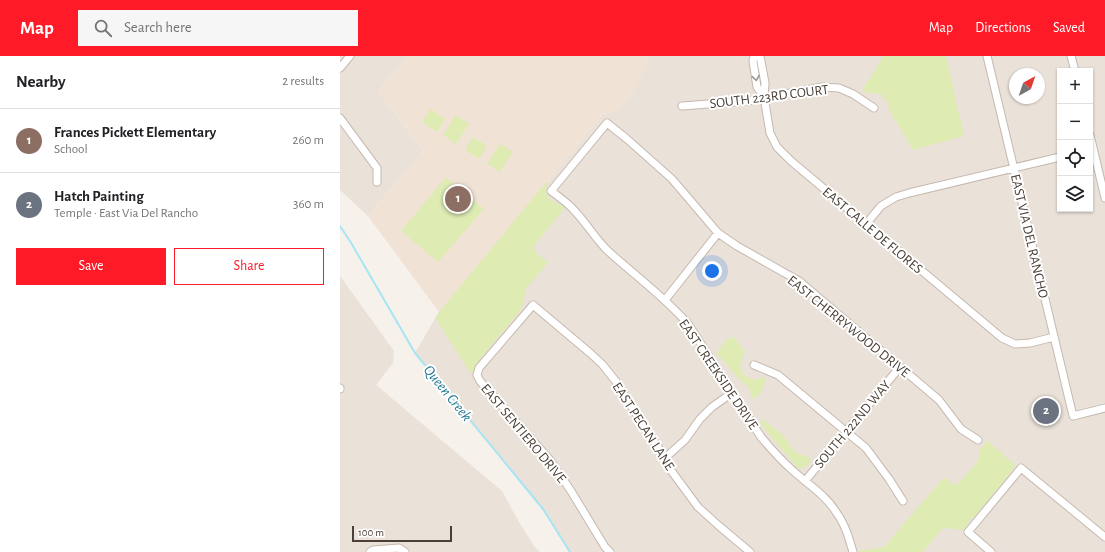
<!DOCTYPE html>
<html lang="en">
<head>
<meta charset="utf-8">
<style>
	body { margin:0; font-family:"Alegreya Sans",sans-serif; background:#f6f6f6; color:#202124 }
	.controls { position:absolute; right:12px; top:12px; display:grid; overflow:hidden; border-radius:0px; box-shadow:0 1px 3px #0004 }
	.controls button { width:36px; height:36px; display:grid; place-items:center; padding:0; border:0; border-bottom:1px solid #e0e0e0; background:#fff; color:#202124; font:20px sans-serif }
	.compass { position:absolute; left:669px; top:12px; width:36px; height:36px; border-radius:50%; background:#fff; box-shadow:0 1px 3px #0004; rotate:40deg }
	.scale { position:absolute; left:12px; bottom:10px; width:100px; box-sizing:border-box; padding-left:4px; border:2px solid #4b4038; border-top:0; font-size:11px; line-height:14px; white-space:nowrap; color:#4b4038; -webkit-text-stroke:3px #fff; paint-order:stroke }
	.you { position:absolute; left:372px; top:215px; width:14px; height:14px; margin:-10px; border:3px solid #fff; border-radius:50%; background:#1a73e8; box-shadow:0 0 0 6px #1a73e833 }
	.badge { display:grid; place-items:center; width:26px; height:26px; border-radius:50%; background:#ff1a27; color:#fff; font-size:13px; font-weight:700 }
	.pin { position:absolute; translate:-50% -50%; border:2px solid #fff; box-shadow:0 1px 4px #0006 }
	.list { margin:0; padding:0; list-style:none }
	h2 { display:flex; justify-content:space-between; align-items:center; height:52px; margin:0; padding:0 16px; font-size:17px }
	h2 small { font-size:13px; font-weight:400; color:#757577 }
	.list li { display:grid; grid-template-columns:26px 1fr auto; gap:12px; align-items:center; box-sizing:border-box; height:64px; padding:0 16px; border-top:1px solid #e0e0e0 }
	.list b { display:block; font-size:15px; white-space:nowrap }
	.list p { margin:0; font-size:13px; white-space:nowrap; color:#757577 }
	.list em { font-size:13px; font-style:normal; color:#757577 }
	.actions { display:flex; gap:8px; padding:12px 16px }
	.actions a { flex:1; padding:9px 0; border:1px solid #ff1a27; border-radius:0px; text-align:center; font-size:14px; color:#ff1a27 }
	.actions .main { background:#ff1a27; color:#fff }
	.icon { flex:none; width:22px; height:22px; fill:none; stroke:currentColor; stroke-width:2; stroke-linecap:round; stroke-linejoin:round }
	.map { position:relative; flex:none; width:765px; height:496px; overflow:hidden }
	header { display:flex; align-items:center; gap:24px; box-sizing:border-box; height:56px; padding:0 20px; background:#ff1a27; color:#fff }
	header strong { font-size:19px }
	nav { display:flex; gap:22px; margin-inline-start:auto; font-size:14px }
	.search { width:280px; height:36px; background:#f6f6f6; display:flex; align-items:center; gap:10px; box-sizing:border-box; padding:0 14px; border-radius:0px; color:#757577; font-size:15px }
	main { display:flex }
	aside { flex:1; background:#fff }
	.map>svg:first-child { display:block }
	.residential { fill:#eae1d9; fill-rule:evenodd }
	.education { fill:#f0e3d5 }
	.green { fill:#deebb3 }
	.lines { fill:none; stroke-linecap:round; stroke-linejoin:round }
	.stream { stroke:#a7e4f4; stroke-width:2 }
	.minor-casing { stroke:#c5b9b0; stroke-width:9 }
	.minor { stroke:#fff; stroke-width:7 }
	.oneway { stroke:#9c9692 }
	.labels { text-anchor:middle; stroke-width:4; stroke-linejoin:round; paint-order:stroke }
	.street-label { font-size:14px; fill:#4b4038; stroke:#fff }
	.water-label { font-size:15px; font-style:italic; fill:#247b92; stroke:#fff }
</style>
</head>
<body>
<header>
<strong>Map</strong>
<div class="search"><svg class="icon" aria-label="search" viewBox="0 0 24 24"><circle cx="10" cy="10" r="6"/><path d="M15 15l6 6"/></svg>Search here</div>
<nav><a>Map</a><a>Directions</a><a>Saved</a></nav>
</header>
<main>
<aside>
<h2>Nearby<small>2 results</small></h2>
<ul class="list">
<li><span class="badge" style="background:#8d6e63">1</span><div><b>Frances Pickett Elementary</b><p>School</p></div><em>260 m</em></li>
<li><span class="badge" style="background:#6b7280">2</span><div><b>Hatch Painting</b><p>Temple · East Via Del Rancho</p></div><em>360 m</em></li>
</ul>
<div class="actions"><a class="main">Save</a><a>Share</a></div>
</aside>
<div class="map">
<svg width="765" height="496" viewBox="0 0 765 496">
	<rect width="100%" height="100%" fill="#f6f1eb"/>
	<path class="residential" d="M0 0H67L38 35 83 95 28 160 0 134Z
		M308 0H765V496H230L203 453 75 297 99 256 263 58 277 55 304 13ZM720 15H750V153H720ZM675 18H699V42H675Z
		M0 220 54 295 53 307 36 329 162 435 179 466 194 490 200 496H0Z"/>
	<path class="education" d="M67 0H308L304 13 297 32 277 55 263 58 99 256 28 160 83 95 38 35Z"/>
	<path class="green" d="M542 0H606L624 80 573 94 549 54 548 46 540 38 528 37 522 34 543 1Z
		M91 53 105 63 97 76 82 66Z
		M116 59 129 68 116 88 103 79Z
		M133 81 147 90 139 103 125 94Z
		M160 88 173 96 160 116 147 108Z
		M106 121 144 153 98 206 61 175Z
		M207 125C206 135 206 143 216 147 219 149 222 149 225 151L194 190 195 196 208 206 186 233 182 250 179 256 136 308 131 318 95 262 99 256Z
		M392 281 396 283 405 296 401 304 400 311C402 319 408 324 417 323 420 323 423 321 426 321 425 330 421 341 411 343L410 333 396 320 386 307 376 298 388 282Z
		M422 363C430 369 441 376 447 384 449 388 451 391 454 395 459 399 466 399 471 403L466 411 458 412 421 369 420 367Z
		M647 384 676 410 673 412 669 419 634 461C629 465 627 468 625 474L603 472 583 496H518V495L544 491 604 421 614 429 618 428 638 405 640 392 644 390Z"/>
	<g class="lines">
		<path class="stream" d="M0 170 10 185 75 297 203 453 230 496"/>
		<defs>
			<path id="minor" d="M414 0 413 5 417 31 424 41 430 77 437 91 451 105 662 282 675 288 690 287 714 281
				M420 0 425 27 424 41
				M647 0 733 360 765 352
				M731 0 735 15
				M0 12 10 0
				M342 50 408 45 482 31 499 32 513 38 534 52
				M0 62 37 112V126
				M750 79 765 142
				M526 168 541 150 556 141 569 137 720 101
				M325 244 378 177
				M414 309 438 319 526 392 549 423 563 445
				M0 332V333
				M325 402 345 384 360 363 372 351 392 337
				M465 425 560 311
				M30 496 33 494 59 492 65 496
				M270 496 265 491 231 435 210 404 140 325 137 319 139 312 193 249 250 297 262 308 278 328 290 348 325 402 330 413 358 451 379 470 410 496
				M513 496C509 482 505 468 496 456 485 438 466 427 451 413 440 403 431 393 421 381L348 268C324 240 294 219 267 194 254 181 245 165 232 152 226 146 218 140 211 135L267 67 287 83 332 123 378 177 397 190 459 225 599 344 621 373 638 384
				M651 496 628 476 681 412 765 481"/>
		</defs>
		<use href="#minor" class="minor-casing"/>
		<use href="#minor" class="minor"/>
	</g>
	<defs><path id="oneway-chevron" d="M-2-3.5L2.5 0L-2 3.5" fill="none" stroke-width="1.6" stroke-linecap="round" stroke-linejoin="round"/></defs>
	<use class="oneway" href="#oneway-chevron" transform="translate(416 22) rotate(81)"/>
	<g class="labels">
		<g class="street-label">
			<text transform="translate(429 40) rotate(-7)" y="5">SOUTH 223RD COURT</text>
			<text transform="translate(533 174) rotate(40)" y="5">EAST CALLE DE FLORES</text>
			<text transform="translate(690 180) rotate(77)" y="5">EAST VIA DEL RANCHO</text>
			<text transform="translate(509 270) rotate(39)" y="5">EAST CHERRYWOOD DRIVE</text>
			<text transform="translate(379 318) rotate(56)" y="5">EAST CREEKSIDE DRIVE</text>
			<text transform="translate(512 368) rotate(-50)" y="5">SOUTH 222ND WAY</text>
			<text transform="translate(304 370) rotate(57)" y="5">EAST PECAN LANE</text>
			<text transform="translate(184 377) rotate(50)" y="5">EAST SENTIERO DRIVE</text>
		</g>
		<g class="water-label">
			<text transform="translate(108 337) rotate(51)" y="5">Queen Creek</text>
		</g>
	</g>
</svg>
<div class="controls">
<button>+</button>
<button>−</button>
<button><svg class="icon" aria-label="locate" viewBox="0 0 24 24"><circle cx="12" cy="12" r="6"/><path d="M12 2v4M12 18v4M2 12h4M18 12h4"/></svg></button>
<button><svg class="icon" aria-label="layers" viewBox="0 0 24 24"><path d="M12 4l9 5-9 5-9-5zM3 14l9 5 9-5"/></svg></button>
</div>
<svg class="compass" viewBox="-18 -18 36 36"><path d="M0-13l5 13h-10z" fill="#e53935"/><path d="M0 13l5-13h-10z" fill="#757577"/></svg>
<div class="scale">100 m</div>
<div class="you"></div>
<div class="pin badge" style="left:118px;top:143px;background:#8d6e63">1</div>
<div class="pin badge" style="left:706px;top:355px;background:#6b7280">2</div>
</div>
</main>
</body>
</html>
